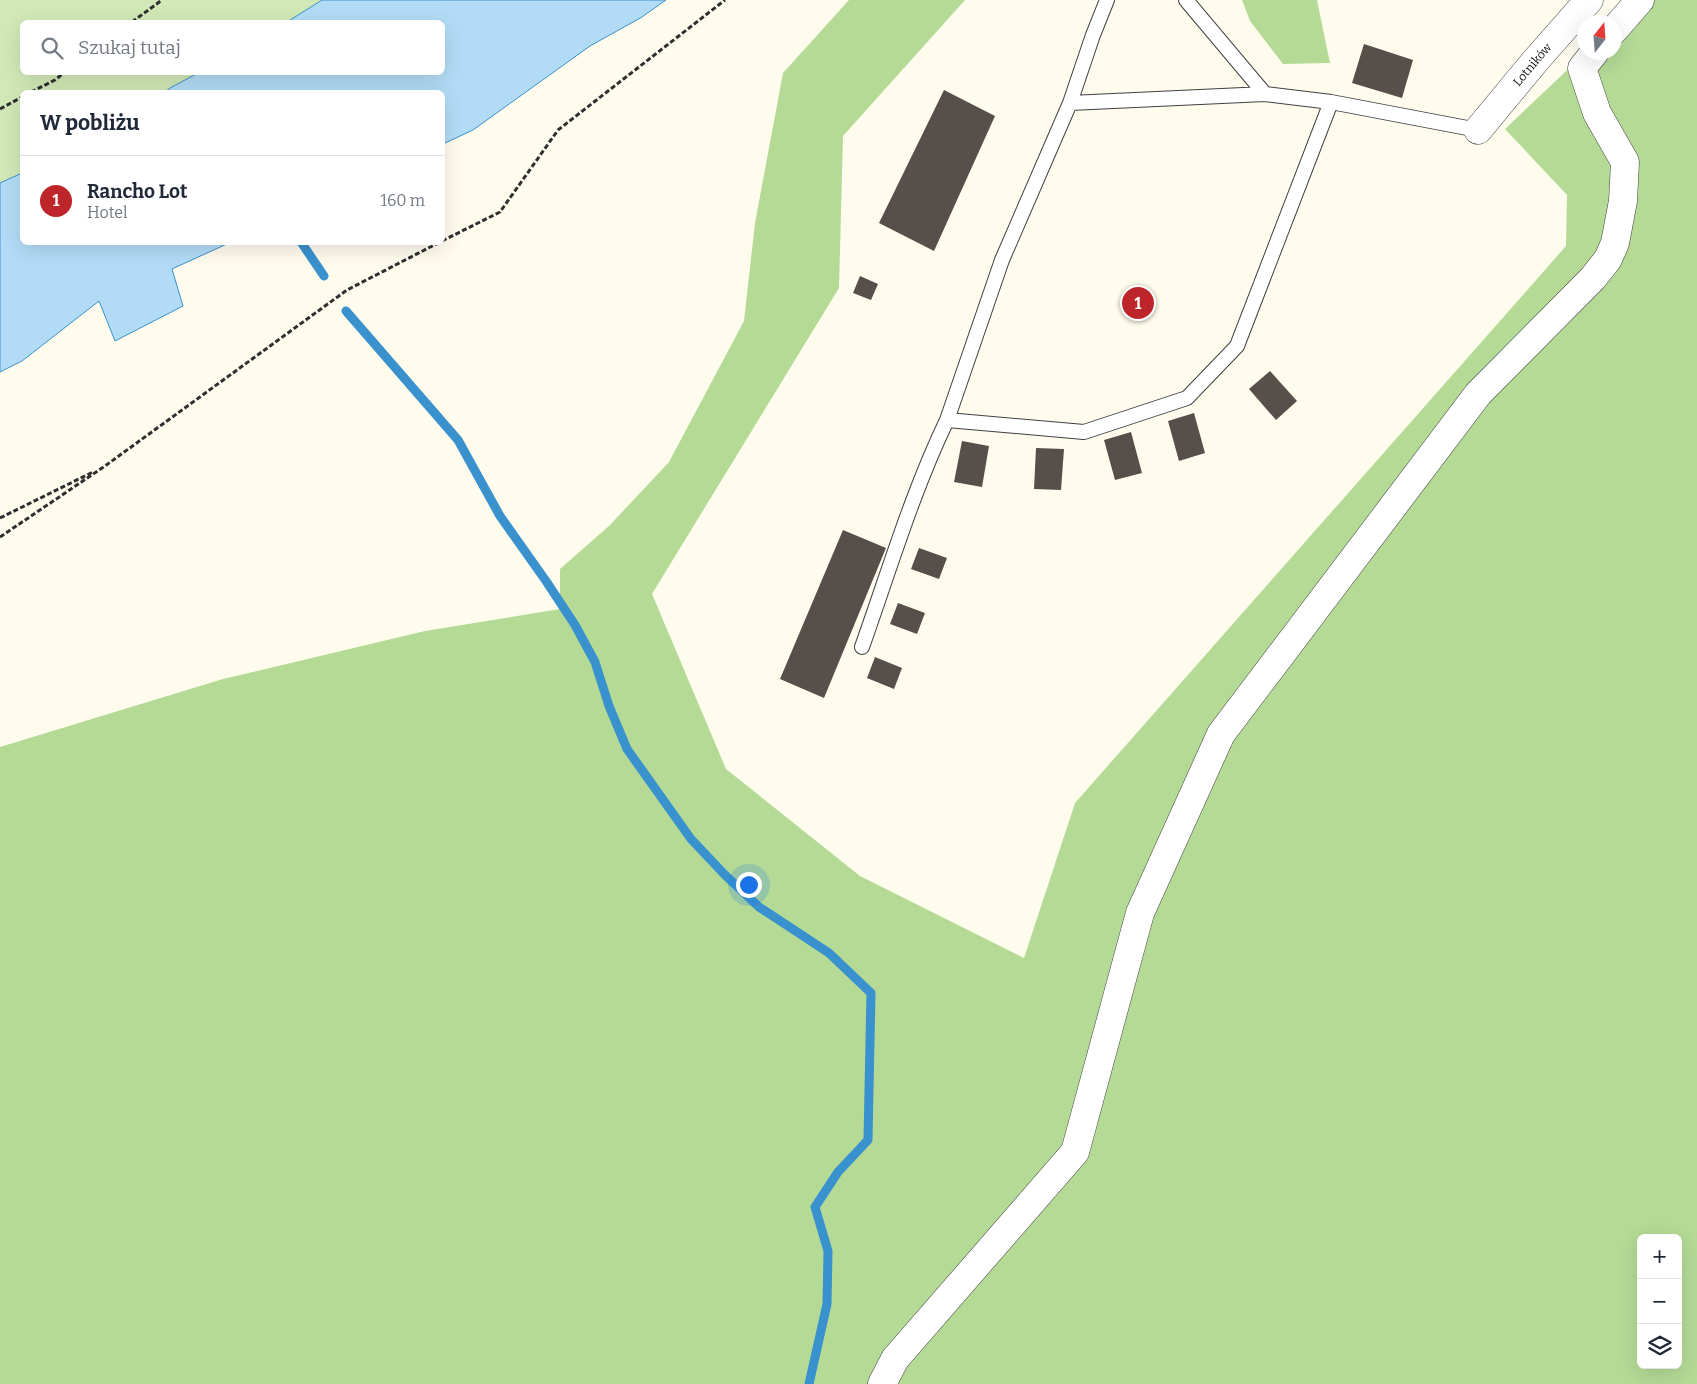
<!DOCTYPE html>
<html lang="pl">
<head>
<meta charset="utf-8">
<style>
	body { margin:0; font-family:Bitter,serif; background:#f6f6f7; color:#1f2937 }
	.controls { position:absolute; right:15px; bottom:15px; display:grid; overflow:hidden; border-radius:8px; box-shadow:0 5px 20px #0002 }
	.controls button { width:45px; height:45px; display:grid; place-items:center; padding:0; border:0; border-bottom:1px solid #e0e1e3; background:#fff; color:#1f2937; font:25px sans-serif }
	.compass { position:absolute; left:1577px; top:15px; width:45px; height:45px; border-radius:50%; background:#fff; box-shadow:0 5px 20px #0002; rotate:17deg }
	.you { position:absolute; left:748px; top:884px; width:18px; height:18px; margin:-12px; border:4px solid #fff; border-radius:50%; background:#1a73e8; box-shadow:0 0 0 8px #1a73e833 }
	.badge { display:grid; place-items:center; width:32px; height:32px; border-radius:50%; background:#be252a; color:#fff; font-size:16px; font-weight:700 }
	.pin { position:absolute; translate:-50% -50%; border:2px solid #fff; box-shadow:0 1px 5px #0006 }
	.list { margin:0; padding:0; list-style:none }
	h2 { display:flex; justify-content:space-between; align-items:center; height:65px; margin:0; padding:0 20px; font-size:21px }
	h2 small { font-size:16px; font-weight:400; color:#747a83 }
	.list li { display:grid; grid-template-columns:32px 1fr auto; gap:15px; align-items:center; box-sizing:border-box; height:90px; padding:0 20px; border-top:1px solid #e0e1e3 }
	.list b { display:block; font-size:19px; white-space:nowrap }
	.list p { margin:0; font-size:16px; white-space:nowrap; color:#747a83 }
	.list em { font-size:16px; font-style:normal; color:#747a83 }
	.icon { flex:none; width:28px; height:28px; fill:none; stroke:currentColor; stroke-width:2; stroke-linecap:round; stroke-linejoin:round }
	.map { position:relative; flex:none; width:1697px; height:1384px; overflow:hidden }
	.search { position:absolute; background:#fff; box-shadow:0 5px 20px #0002; left:20px; top:20px; width:425px; height:55px; display:flex; align-items:center; gap:12px; box-sizing:border-box; padding:0 18px; border-radius:8px; color:#747a83; font-size:19px }
	.panel { position:absolute; background:#fff; box-shadow:0 5px 20px #0002; left:20px; top:90px; width:425px; height:155px; border-radius:8px }
	.map>svg:first-child { display:block }
	.green { fill:#d1e9b7 }
	.forest { fill:#b4da96; fill-rule:evenodd }
	.water { fill:#b2dcf6; stroke:#3991ce }
	.lines { fill:none; stroke-linecap:round; stroke-linejoin:round }
	.stream { stroke:#3991ce; stroke-width:9 }
	.building { fill:#564f4a }
	.service-casing { stroke:#404040; stroke-width:16 }
	.minor-casing { stroke:#404040; stroke-width:29 }
	.path { stroke:#2f2f2f; stroke-width:3; stroke-dasharray:5 2.5; stroke-linecap:butt }
	.service { stroke:#fff; stroke-width:14 }
	.minor { stroke:#fff; stroke-width:28 }
	.labels { text-anchor:middle; stroke-width:5; stroke-linejoin:round; paint-order:stroke }
	.street-label { font-size:12px; fill:#0d0d0d; stroke:#fff }
</style>
</head>
<body>
<div class="map">
<svg width="1697" height="1384" viewBox="0 0 1697 1384">
	<rect width="100%" height="100%" fill="#fffcee"/>
	<path class="green" d="M0 0H322L287 22H22V72L198 73 170 88 165 92H22V137L21 138 22 142V173L0 183Z"/>
	<path class="forest" d="M849 0H965L843 136 839 288 652 594 726 769 860 876 1024 958 1075 803 1566 246 1567 195 1505 129 1585 53 1614 52 1615 25 1641 0H1697V1384H0V747L223 679 425 631 560 609V569L610 525 669 462 744 321 755 223 783 73ZM1641 1238H1678V1365H1641Z
		M1242 0H1317L1330 63 1283 64 1250 21Z"/>
	<path class="water" d="M322 0H666L642 17 590 46 473 130 443 144 442 92H165L170 88 198 73 442 72V22H287Z
		M22 173V242L229 243 172 269 183 306 115 341 99 301 22 361 0 372V183Z"/>
	<g class="lines">
		<path class="stream" d="M301 242 324 276
			M346 311 458 440 500 516 546 581 575 625 595 662 609 706 627 749 691 839 725 875 759 907 829 953 871 993 868 1140 838 1172 815 1207 828 1251 827 1304 809 1384"/>
	</g>
	<path class="building" d="M1364 44 1413 60 1402 98 1352 83Z
		M944 90 995 116 934 251 879 223Z
		M860 276 878 284 871 300 853 293Z
		M1270 371 1297 401 1276 420 1249 389Z
		M1194 413 1205 453 1179 461 1168 421Z
		M1131 432 1142 473 1115 480 1104 440Z
		M962 441 989 446 982 487 954 482Z
		M1036 448 1064 449 1061 490 1034 489Z
		M843 530 886 548 824 698 780 679Z
		M919 548 947 558 939 579 911 569Z
		M898 603 925 613 917 634 890 624Z
		M875 657 902 668 894 689 867 678Z"/>
	<g class="lines">
		<defs>
			<path id="service" d="M1186 0 1265 94
				M1331 102 1237 346 1187 398 1084 432 947 420 1002 260 1070 103 1265 94 1331 102 1478 130
				M1070 103 1093 35 1107 0
				M862 647C889 571 912 493 947 420"/>
			<g id="minor">
				<path d="M1614 30 1640 0"/>
				<path id="s1" d="M1478 130 1536 60 1589 0"/>
				<path d="M882 1384 895 1359 1075 1152 1140 913 1221 734 1478 394 1593 278 1608 259 1615 243 1623 201 1625 162 1597 113 1582 68 1595 52"/>
			</g>
		</defs>
		<use href="#service" class="service-casing"/>
		<use href="#minor" class="minor-casing"/>
		<path class="path" d="M132 22 162 0
			M31 92 55 80 65 72
			M0 109 22 97
			M442 241 500 212 558 130 725 0
			M0 518 93 472
			M0 537 105 466 347 290 440 242"/>
		<use href="#service" class="service"/>
		<use href="#minor" class="minor"/>
	</g>
	<g class="labels">
		<g class="street-label">
			<text dy="4" stroke="none"><textPath href="#s1" startOffset="85">Lotników</textPath></text>
		</g>
	</g>
</svg>
<div class="controls">
<button>+</button>
<button>−</button>
<button><svg class="icon" aria-label="layers" viewBox="0 0 24 24"><path d="M12 4l9 5-9 5-9-5zM3 14l9 5 9-5"/></svg></button>
</div>
<svg class="compass" viewBox="-18 -18 36 36"><path d="M0-13l5 13h-10z" fill="#e53935"/><path d="M0 13l5-13h-10z" fill="#747a83"/></svg>
<div class="you"></div>
<div class="pin badge" style="left:1138px;top:303px">1</div>
<div class="search"><svg class="icon" aria-label="search" viewBox="0 0 24 24"><circle cx="10" cy="10" r="6"/><path d="M15 15l6 6"/></svg>Szukaj tutaj</div>
<section class="panel">
<h2>W pobliżu<small></small></h2>
<ul class="list">
<li><span class="badge">1</span><div><b>Rancho Lot</b><p>Hotel</p></div><em>160 m</em></li>
</ul>
</section>
</div>
</body>
</html>
